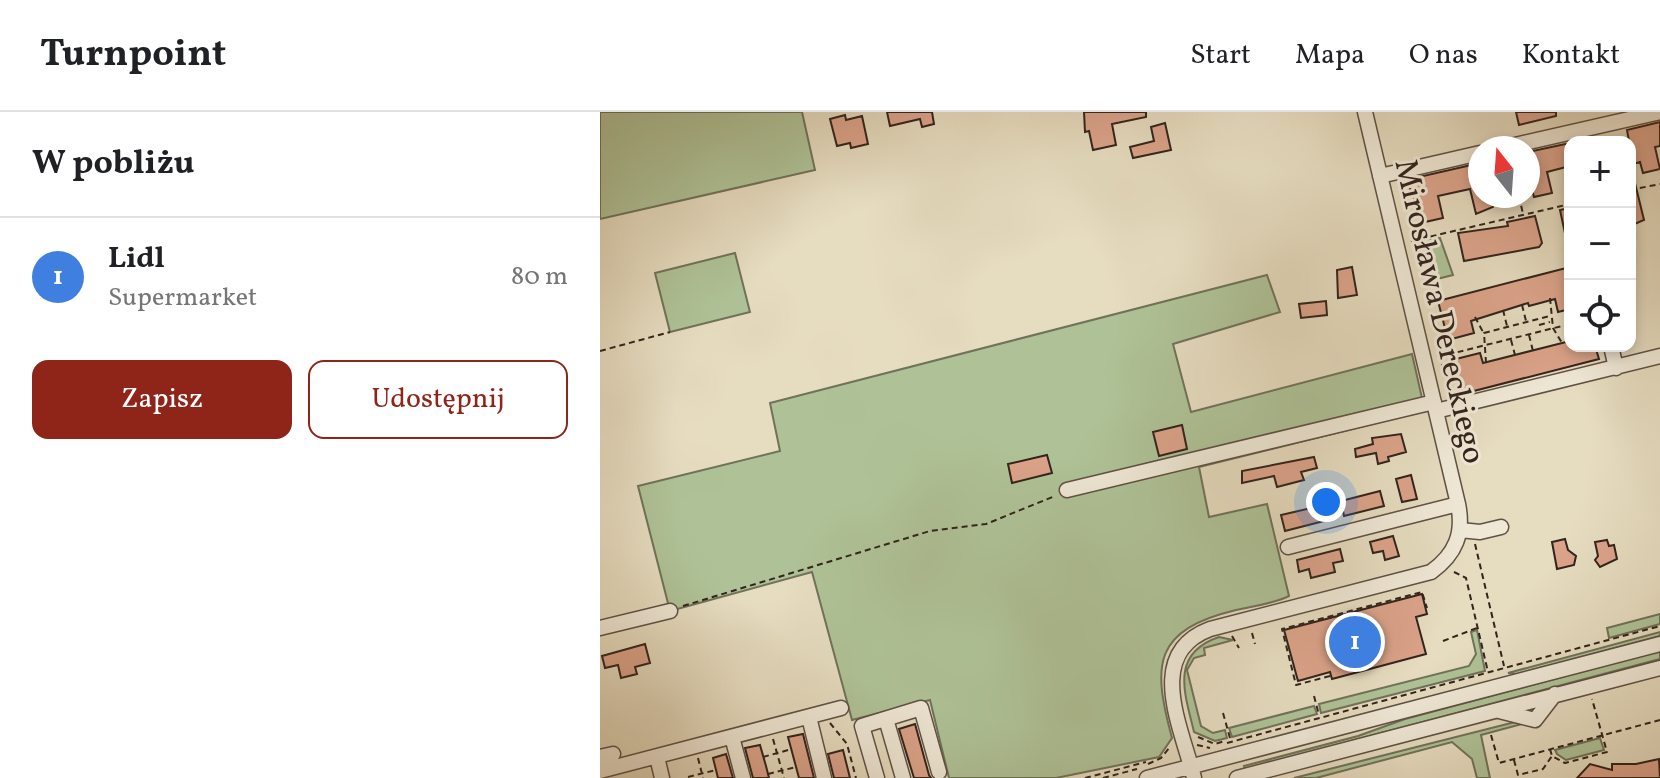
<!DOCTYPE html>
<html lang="pl">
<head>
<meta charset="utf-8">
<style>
	body { margin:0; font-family:Vollkorn,serif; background:#f2f2f2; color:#202124 }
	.controls { position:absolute; right:24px; top:24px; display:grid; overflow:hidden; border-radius:16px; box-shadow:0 4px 12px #0003 }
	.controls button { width:72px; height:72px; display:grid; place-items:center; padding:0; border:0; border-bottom:2px solid #e0e0e0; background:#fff; color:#202124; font:40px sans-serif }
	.compass { position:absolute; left:868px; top:24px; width:72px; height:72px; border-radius:50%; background:#fff; box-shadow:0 4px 12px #0003; rotate:343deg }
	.you { position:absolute; left:726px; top:390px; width:28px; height:28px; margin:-20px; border:6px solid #fff; border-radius:50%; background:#1a73e8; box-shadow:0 0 0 12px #1a73e833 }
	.badge { display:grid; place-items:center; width:52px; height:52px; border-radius:50%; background:#8f2418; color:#fff; font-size:26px; font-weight:700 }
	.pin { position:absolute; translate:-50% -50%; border:4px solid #fff; box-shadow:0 2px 8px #0006 }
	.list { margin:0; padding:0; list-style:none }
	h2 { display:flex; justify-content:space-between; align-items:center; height:104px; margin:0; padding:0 32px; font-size:34px }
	h2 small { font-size:26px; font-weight:400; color:#757577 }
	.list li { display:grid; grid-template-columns:52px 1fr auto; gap:24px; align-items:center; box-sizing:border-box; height:120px; padding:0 32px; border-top:2px solid #e0e0e0 }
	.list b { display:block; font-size:30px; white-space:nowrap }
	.list p { margin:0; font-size:26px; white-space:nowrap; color:#757577 }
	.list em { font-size:26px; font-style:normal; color:#757577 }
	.actions { display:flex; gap:16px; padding:24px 32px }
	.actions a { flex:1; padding:18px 0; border:2px solid #8f2418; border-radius:16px; text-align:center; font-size:28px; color:#8f2418 }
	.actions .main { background:#8f2418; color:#fff }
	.icon { flex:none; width:44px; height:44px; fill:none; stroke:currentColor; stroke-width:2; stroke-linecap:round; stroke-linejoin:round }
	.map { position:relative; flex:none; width:1060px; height:666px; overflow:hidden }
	header { display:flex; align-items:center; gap:48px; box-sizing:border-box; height:112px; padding:0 40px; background:#fff; border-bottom:2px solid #e0e0e0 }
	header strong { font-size:38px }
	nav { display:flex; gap:44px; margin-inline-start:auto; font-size:28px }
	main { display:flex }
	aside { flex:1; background:#fff }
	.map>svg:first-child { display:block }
	.green { fill:#afc297; stroke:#70725a; stroke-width:2 }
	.building { fill:#dba38a; stroke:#32231c; stroke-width:2 }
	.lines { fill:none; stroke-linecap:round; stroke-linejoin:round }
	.minor-casing { stroke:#5f5145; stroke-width:17 }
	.path { stroke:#32231c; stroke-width:2; stroke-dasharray:6 4; stroke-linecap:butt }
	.minor { stroke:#efe8d6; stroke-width:14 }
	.labels { text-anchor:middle; stroke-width:6; stroke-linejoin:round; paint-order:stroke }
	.street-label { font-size:32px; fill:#32231c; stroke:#efe8d6 }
</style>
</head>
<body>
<header>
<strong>Turnpoint</strong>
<nav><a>Start</a><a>Mapa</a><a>O nas</a><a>Kontakt</a></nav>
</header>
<main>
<aside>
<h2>W pobliżu<small></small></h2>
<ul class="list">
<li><span class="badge" style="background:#3f7fe0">1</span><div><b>Lidl</b><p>Supermarket</p></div><em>80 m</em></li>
</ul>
<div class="actions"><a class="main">Zapisz</a><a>Udostępnij</a></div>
</aside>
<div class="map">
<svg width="1060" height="666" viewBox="0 0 1060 666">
	<rect width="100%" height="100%" fill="#e6dcc0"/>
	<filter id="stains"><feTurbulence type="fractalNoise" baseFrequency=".0025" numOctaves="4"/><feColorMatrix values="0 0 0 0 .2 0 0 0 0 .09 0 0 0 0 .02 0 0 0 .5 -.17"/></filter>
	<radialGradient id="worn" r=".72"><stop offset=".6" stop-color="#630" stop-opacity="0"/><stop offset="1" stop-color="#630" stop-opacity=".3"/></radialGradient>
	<path class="green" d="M0 0H202L215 58 0 107Z
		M840 126 853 163 837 167 828 129Z
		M135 141 150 200 70 220 55 161Z
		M667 163 680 200 573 232 591 300 812 242 822 286 821 300 599 355 609 405 667 392 689 484C673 492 653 494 636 498 553 518 552 552 572 626L559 645 456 666H349L330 588 252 608 212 460 70 499 38 374 180 339 170 291Z
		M1060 502V512L1009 526 1007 516Z
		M877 518 885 559 721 601 719 592 869 554 876 542 871 520Z
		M1060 520V524L917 562 908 561Z
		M619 525 633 528 604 536 605 543 594 546 587 558 601 614 613 621 625 618 627 626 615 629 594 620C585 582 569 542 619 525Z
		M1060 539V547L645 657 644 654 758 624 805 607Z
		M714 594 717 602 632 625 629 616Z
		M915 610 922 612 881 623 890 666H877L872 647 852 630 716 666H694Z
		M1000 626 1004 638 966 648 957 642 955 638Z"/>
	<path class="building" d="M287 0H332L334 12 322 15 320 7 290 14Z
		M484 0H546V5L512 12 516 33 493 38 489 19 485 20Z
		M916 0H956V4L919 13Z
		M245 3 246 8 262 4 268 32 251 36 250 31 237 34 230 7Z
		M1060 10V34L1055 35 1060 57 1043 61 1040 50 1033 52 1027 18Z
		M565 11 571 38 533 46 530 35 554 29 551 15Z
		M970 31V54L947 60 952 81 934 85 931 74 928 75V40Z
		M880 51V84H891L893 95 876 102 870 77 838 84 843 106 825 110 808 73 810 67Z
		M1030 67H1034L1044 108 1030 114Z
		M970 96V125L966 126 960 98Z
		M935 104 942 131 939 135 864 149 858 121 908 114 907 110Z
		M752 155 757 183 738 186 737 158Z
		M970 155V197L958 200 955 187 929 194 928 191 871 209 874 221 848 228 838 189Z
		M726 189 727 203 701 206 699 192Z
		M970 229V234H995L999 247 862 282 852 248 880 241 883 251Z
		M582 313 587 337 559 344 553 320Z
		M801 322 806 340 788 345 789 349 778 352 776 341 756 345 755 337 773 332 772 326Z
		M447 343 452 361 412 371 408 352Z
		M714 345 717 356 701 360 704 368 677 375 674 364 642 371V359Z
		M811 363 817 387 802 390 796 367Z
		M780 379 784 394 744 404 741 389Z
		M720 394 724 409 685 419 681 403Z
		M793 424 799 444 785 448 783 439 773 441 770 430Z
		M965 427 968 438 976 444 974 453 957 457 952 430Z
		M1007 428 1009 434 1014 433 1017 447 1000 455 995 448 998 444 995 430Z
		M740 437 743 449 733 451 735 460 711 466 709 457 699 460 697 448Z
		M822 482 827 502 816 505 826 542 732 567 730 560 698 569 684 518Z
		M45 532 50 551 35 555 37 562 21 566 18 553 5 556 2 544Z
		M315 612 329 663 331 666H314L310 653 299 617Z
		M203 622 214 666H199L188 625Z
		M160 633 166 654 169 666H153L145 636Z
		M243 638 250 666H234L228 642Z
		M126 642 133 666H118L113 646Z
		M1059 647 1060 666H977L990 652 1012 658V652H1036Z"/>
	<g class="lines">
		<defs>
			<path id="minor" d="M902 36 1060 0
				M780 64 880 41
				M1011 234 1016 256
				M836 299 1060 244
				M467 378 834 290
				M860 418 880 420 901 415
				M688 435 858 392
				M0 516 70 499
				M899 599 935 608 955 582
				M209 605 224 666
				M286 607 303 666
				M132 625 143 666
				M0 645 13 642
				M57 645 62 666
				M0 659 241 596
				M277 666 262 614 321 596 339 660
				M547 666 1060 532
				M594 666C583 618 543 542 610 517L831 460C856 442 864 421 858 392L765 0
				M637 666 1060 556"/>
		</defs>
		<use href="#minor" class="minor-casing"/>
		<path class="path" d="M1030 78 1060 72
			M919 84 923 102
			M811 129 970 92
			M950 186 953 216 962 231
			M922 193 926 209
			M903 198 907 214
			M875 205 883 220
			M939 213 950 210
			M929 223 933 239
			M911 228 915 243
			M0 239 70 220
			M886 251 884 221 950 204
			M842 258V244L970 212
			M875 432 904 554
			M854 460 866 466 888 560
			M83 494 330 419 386 412 455 384
			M652 521 655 532
			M632 524 639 536
			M843 529 877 516
			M730 564 696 573 682 517 822 480 827 496
			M714 584 719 603
			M623 601 630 626
			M230 611 247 632 256 666
			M891 623 899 651 1060 608
			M598 625 615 632 625 629
			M173 627 184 666
			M627 631 1060 514
			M597 633 610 636
			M950 637 952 644 965 651 1007 640 992 587
			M163 645 192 637
			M98 646 103 666
			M914 648 918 663 943 657 952 644
			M548 652 561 646 570 635
			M168 662 196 655
			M88 665 116 658
			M485 666 546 650
			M503 666 537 657"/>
		<use href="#minor" class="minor"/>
	</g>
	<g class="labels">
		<g class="street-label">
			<text transform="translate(841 199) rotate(77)" y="11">Mirosława Dereckiego</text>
		</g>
	</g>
	<rect width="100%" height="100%" filter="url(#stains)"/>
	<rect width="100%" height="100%" fill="url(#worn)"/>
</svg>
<div class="controls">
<button>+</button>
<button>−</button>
<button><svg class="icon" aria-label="locate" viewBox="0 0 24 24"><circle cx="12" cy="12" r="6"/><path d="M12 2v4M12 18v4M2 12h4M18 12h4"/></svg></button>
</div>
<svg class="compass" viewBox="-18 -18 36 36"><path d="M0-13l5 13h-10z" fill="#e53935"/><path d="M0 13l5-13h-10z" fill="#757577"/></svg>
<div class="you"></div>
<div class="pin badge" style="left:755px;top:530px;background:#3f7fe0">1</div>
</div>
</main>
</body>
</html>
